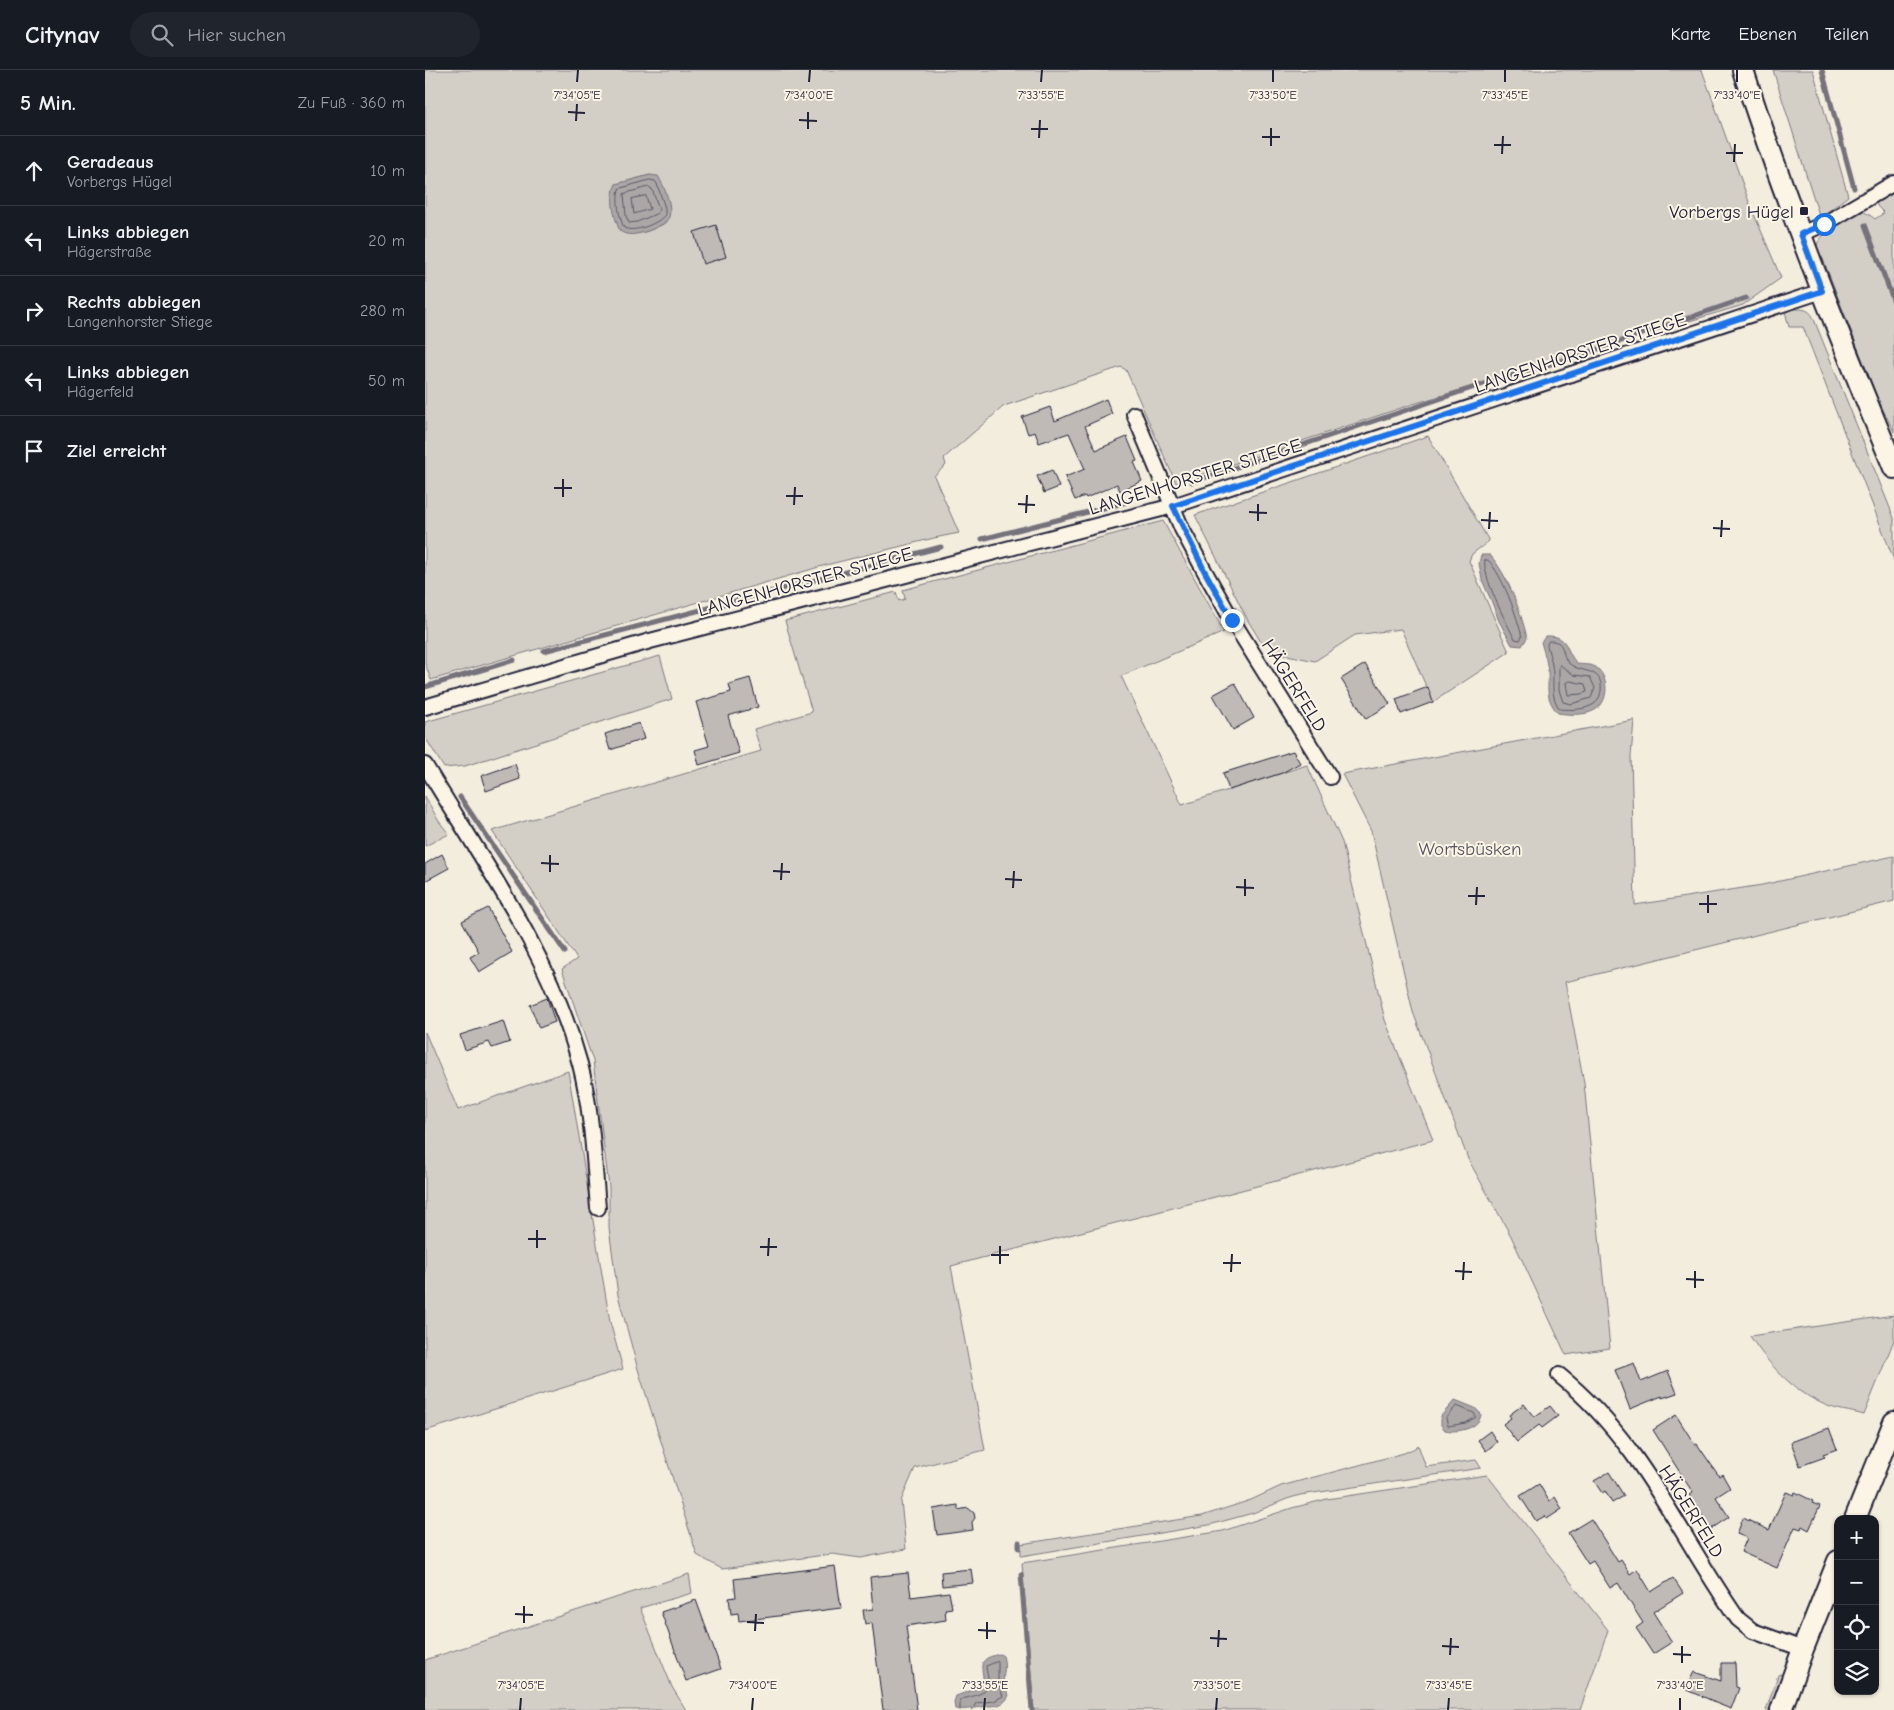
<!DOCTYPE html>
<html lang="de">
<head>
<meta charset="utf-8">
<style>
	body { margin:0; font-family:"Comic Neue",sans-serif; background:#20242c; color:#f1f3f6 }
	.controls { position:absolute; right:15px; bottom:15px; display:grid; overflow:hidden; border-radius:10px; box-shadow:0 1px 4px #0004 }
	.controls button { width:45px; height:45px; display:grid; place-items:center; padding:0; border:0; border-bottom:1px solid #363941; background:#171b24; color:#f1f3f6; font:25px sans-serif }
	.stop { position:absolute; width:15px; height:15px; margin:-11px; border:4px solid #1a73e8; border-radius:50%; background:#fff }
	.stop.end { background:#1a73e8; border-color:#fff; box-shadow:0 1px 5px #0008 }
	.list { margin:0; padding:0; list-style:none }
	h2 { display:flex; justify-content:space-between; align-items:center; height:65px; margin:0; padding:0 20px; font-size:21px }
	h2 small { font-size:16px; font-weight:400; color:#9ea1a6 }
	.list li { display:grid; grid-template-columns:32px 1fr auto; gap:15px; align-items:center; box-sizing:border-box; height:70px; padding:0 20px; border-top:1px solid #363941 }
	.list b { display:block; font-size:19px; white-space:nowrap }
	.list p { margin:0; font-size:16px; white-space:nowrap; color:#9ea1a6 }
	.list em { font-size:16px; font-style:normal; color:#9ea1a6 }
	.icon { flex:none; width:28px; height:28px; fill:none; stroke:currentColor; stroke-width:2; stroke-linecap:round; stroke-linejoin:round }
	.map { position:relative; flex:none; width:1469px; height:1640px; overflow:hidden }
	header { display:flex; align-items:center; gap:30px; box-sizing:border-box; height:70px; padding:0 25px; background:#171b24; border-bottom:1px solid #363941 }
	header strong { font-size:24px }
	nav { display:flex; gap:28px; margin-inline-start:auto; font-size:18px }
	.search { width:350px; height:45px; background:#20242c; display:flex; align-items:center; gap:12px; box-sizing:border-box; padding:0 18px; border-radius:28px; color:#9ea1a6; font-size:19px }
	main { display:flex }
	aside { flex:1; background:#171b24 }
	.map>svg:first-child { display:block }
	.green { fill:#d4cfc6; stroke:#7b7880; fill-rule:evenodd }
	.water { fill:#aca7a6; stroke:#75727b }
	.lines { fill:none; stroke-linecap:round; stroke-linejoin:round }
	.shore { stroke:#595766; stroke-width:1 }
	.stream { stroke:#75727b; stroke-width:5 }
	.building { fill:#bfbab6; stroke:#22223b }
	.minor-casing { stroke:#22223b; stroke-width:18 }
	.secondary-casing { stroke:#22223b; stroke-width:24 }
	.minor { stroke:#fcf5e5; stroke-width:14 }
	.secondary { stroke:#fcf5e5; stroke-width:20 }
	.route { stroke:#1a73e8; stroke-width:6 }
	.ticks { fill:none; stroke:#22223b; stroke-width:2 }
	.poi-dot { fill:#22223b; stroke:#fcf5e5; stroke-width:2 }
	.labels { text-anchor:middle; stroke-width:4; stroke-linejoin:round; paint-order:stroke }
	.poi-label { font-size:19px; fill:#22223b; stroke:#fcf5e5; text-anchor:end }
	.street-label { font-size:19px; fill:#22223b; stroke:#fcf5e5 }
	.park-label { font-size:19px; fill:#575665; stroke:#fcf5e5 }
	.ticks-label { font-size:12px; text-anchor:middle; fill:#22223b; stroke:#fcf5e5; stroke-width:4; stroke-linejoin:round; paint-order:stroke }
</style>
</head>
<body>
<header>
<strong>Citynav</strong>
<div class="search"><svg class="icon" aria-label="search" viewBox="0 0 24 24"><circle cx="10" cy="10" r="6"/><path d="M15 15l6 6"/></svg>Hier suchen</div>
<nav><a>Karte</a><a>Ebenen</a><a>Teilen</a></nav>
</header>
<main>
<aside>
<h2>5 Min.<small>Zu Fuß · 360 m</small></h2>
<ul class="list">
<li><svg class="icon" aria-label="ahead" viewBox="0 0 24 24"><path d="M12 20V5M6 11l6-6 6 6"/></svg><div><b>Geradeaus</b><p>Vorbergs Hügel</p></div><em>10 m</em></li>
<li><svg class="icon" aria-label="left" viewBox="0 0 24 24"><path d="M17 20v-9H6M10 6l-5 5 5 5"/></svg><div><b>Links abbiegen</b><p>Hägerstraße</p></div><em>20 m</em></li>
<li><svg class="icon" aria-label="right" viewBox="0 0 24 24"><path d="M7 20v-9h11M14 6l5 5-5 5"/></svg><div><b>Rechts abbiegen</b><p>Langenhorster Stiege</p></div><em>280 m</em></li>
<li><svg class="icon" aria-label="left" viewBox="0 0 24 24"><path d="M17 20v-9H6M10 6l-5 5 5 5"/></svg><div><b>Links abbiegen</b><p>Hägerfeld</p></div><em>50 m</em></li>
<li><svg class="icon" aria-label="arrive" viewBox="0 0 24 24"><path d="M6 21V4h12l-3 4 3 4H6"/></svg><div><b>Ziel erreicht</b></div></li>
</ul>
</aside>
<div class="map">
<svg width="1469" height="1640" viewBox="0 0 1469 1640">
	<rect width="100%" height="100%" fill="#f3edde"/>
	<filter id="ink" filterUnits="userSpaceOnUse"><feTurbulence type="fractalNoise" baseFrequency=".02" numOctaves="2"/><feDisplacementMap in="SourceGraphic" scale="10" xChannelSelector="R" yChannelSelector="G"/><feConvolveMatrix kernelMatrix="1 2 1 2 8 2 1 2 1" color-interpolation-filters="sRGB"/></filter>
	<g filter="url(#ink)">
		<path class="green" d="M0 0H1277L1324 132 1356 208 1318 235 988 334 751 413 701 300 696 297 579 336 519 388 521 395 509 406 534 463 509 468 401 495 6 610 0 593ZM225 105 242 152C228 160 210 168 195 161 188 144 187 131 191 114Z
			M1348 0H1388L1423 126 1395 148Z
			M1469 118V362L1452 327 1398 189C1396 184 1391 181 1392 175 1395 164 1425 141 1436 141 1441 142 1446 146 1450 149L1459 143 1452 136 1451 129Z
			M1369 239C1378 239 1384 239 1388 247L1469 448V490L1378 257H1364L1360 241Z
			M1003 366 1064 471 1047 484 1044 491 1084 582 1008 632 976 559 930 565 890 591 853 583 845 570 836 572 822 549 770 445Z
			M738 451 799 562 696 606 757 735 882 695 917 772 960 950 1008 1070 526 1196 560 1380 490 1398 476 1431 481 1479 436 1488 407 1484 297 1499 272 1485 212 1296 193 1225 184 1158V1117L168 991 137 899 152 889 67 761 336 681 329 659 387 642 360 551 471 522 474 531 480 529 478 520Z
			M235 586 247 629 40 696 19 698 0 667V652Z
			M1209 650 1206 686 1210 835 1337 815 1469 786V831L1140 912 1159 1013 1185 1278 1141 1285 1086 1166 1043 1089 988 942 946 761 917 704Z
			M0 726 13 750 24 764 0 776Z
			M0 962 33 1040 143 1001 185 1252 198 1299 0 1361Z
			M1469 1245V1270L1439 1345C1426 1341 1410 1340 1398 1334 1367 1320 1343 1294 1325 1266Z
			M993 1375 1001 1397 1051 1390 1056 1398 875 1425 862 1429 828 1443 784 1455 596 1486V1474L777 1446 826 1430 856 1416 979 1383 990 1378Z
			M1062 1405 1183 1560 1155 1640H609L597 1493 798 1461 867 1438 902 1429Z
			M264 1504 267 1523 215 1538 247 1617 261 1640H0V1590Z
			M1355 1604 1358 1605V1610L1347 1640H1341L1353 1605Z"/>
		<path class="water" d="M225 105 233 106C239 116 248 136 244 147 241 156 211 167 202 164 199 164 197 162 195 161 189 147 184 128 191 114Z
			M1056 485H1065C1083 505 1096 542 1102 568L1097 576 1087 575 1074 551 1066 530 1057 510 1054 493Z
			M1121 566C1146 565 1139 582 1153 594 1159 595 1167 594 1172 598 1183 607 1184 627 1174 637 1165 646 1145 645 1133 643 1117 625 1126 616 1122 595 1121 587 1118 580 1116 572Z
			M1030 1330 1050 1338 1056 1344C1055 1359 1031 1363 1020 1360L1016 1355V1346Z
			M575 1584 578 1586C583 1603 573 1606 584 1625 579 1638 566 1635 555 1637 546 1639 539 1640 530 1639L529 1632 531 1626 556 1617C564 1603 544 1590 575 1584Z"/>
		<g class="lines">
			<path class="shore" d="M225 110 230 111 232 114 240 138V145C232 154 210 163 199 158 194 147 191 131 194 119Z
				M224 117 227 119 234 139 233 143 212 152 204 153 201 146 199 124Z
				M221 126 225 139 209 144 207 129Z
				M1060 490H1063C1078 506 1092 546 1097 567L1095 570 1090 569C1082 555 1056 504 1060 490Z
				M1124 571C1141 570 1136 583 1142 591 1152 605 1179 595 1176 621 1175 625 1174 631 1169 634 1160 640 1146 640 1135 639 1124 626 1130 610 1127 595 1126 588 1123 581 1122 575Z
				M1135 595 1149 605 1165 607 1170 618 1166 628 1146 634 1138 632 1134 620V598Z
				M1145 611 1160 614 1162 622 1156 624 1143 625 1141 613Z
				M1032 1336 1049 1343 1051 1347 1041 1353 1023 1356 1021 1348Z
				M535 1640V1630C544 1626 562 1626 563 1613 564 1608 561 1601 561 1596L573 1591V1613L578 1626 569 1631 551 1633 547 1640"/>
			<path class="stream" d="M1397 0 1429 118
				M1440 155 1469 232
				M767 412 1059 314 1162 283 1321 228
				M557 469 702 432
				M119 581 516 477
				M0 617 89 590
				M35 727 140 882
				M594 1472V1478
				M596 1504 607 1640"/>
		</g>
		<path class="building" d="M291 155 301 187 278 194 269 162Z
			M681 329 687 344 660 356 671 380 702 367 712 391 709 392 717 411 695 421 692 414 661 428 660 426 650 430 640 407 660 399 644 363 614 373 610 362 603 364 597 347 625 337 630 351Z
			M627 400 634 417 619 423 612 406Z
			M940 594 965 634 941 649 916 609Z
			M325 608 333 637 303 646 314 683 274 695 270 680 284 676 271 632 306 622 304 614Z
			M810 613 829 648 808 660 788 625Z
			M1003 617 1008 632 976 644 971 629Z
			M214 653 219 669 185 680 180 664Z
			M868 681 875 693 857 703 804 720 798 703Z
			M90 694 95 709 61 721 56 706Z
			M17 784 24 798 0 811V794Z
			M63 838 87 882 54 902 45 887 54 882 37 851Z
			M122 928 130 952 114 958 105 935Z
			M78 951 85 972 67 978 64 972 40 980 35 965Z
			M1209 1293 1216 1312 1243 1301 1252 1323 1237 1328V1326L1205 1339 1190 1300Z
			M1099 1334 1109 1347 1125 1336 1133 1346 1117 1358 1114 1355 1092 1372 1078 1354 1086 1348 1084 1345Z
			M1251 1345 1270 1375 1272 1374 1294 1406 1297 1404 1305 1418 1291 1427 1304 1447 1286 1459 1264 1425 1268 1423 1228 1360Z
			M1404 1358 1412 1379 1398 1384 1400 1387 1375 1396 1366 1372Z
			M1065 1361 1072 1372 1061 1381 1053 1370Z
			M1184 1402 1199 1426 1187 1433 1180 1421 1177 1423 1169 1411Z
			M1114 1414 1124 1431 1130 1427 1137 1439 1122 1449 1120 1446 1111 1451 1095 1426Z
			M1361 1422 1369 1425 1370 1422 1388 1431 1387 1433 1395 1436 1384 1460 1377 1456 1376 1459 1370 1457 1352 1498 1316 1482 1322 1468 1312 1464 1318 1448 1344 1460Z
			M533 1435V1440L543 1438 549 1443 550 1448 547 1452 548 1460 512 1465 508 1439Z
			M1166 1449 1193 1492 1196 1490 1205 1504 1212 1499 1226 1522 1248 1508 1258 1523 1228 1542 1247 1572 1228 1584 1211 1558 1218 1553 1193 1513 1185 1518 1168 1491 1163 1494 1143 1463Z
			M410 1496 416 1538 314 1551 313 1543 306 1544 304 1528 311 1527 309 1509Z
			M546 1499 548 1513 517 1516 516 1502Z
			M483 1503 486 1527 524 1522 527 1538 520 1539 521 1550 481 1556 492 1640H458L447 1553 440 1554 438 1540 448 1539 445 1507Z
			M271 1530 296 1599 261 1611 236 1542Z
			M1296 1593H1310L1311 1617 1314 1618 1306 1639 1288 1632V1631L1260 1619 1269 1602 1296 1611Z"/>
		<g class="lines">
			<defs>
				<path id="minor" d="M1376 164 1399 154 1469 113
					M709 344 757 459 780 502 807 550 905 707
					M0 637 225 571 748 436 1397 221
					M0 695C59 794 124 881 155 994 167 1041 169 1090 173 1138
					M1134 1305C1218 1373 1253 1464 1313 1549L1328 1561 1378 1579"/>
				<path id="secondary" d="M1318 0C1361 135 1415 267 1469 398
					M1430 1449 1469 1352
					M1356 1640 1378 1579 1413 1491"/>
			</defs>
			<use href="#minor" class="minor-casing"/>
			<use href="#secondary" class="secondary-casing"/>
			<use href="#minor" class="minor"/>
			<use href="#secondary" class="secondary"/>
		</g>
	</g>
	<g class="lines" filter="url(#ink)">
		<path class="route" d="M807 550 780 502 748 436 1397 221 1376 164 1399 154"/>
	</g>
	<path class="ticks" d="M152 12 153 0M384 12 385 0M616 12 617 0M848 12V0M1080 12V0M1312 12V0M143 42 160 43M374 50 392 51M151 51 152 34M383 59V42M606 59H623M837 67H855M614 68 615 50M1069 75H1086M846 76V58M1301 83H1318M1077 84 1078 66M1309 92 1310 74M129 418H147M361 426H378M138 427V409M593 434 610 435M369 435 370 417M824 442 842 443M601 443 602 425M1056 450 1073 451M833 451V434M1288 458 1305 459M1064 459 1065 442M1296 467 1297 450M116 793 134 794M348 801 365 802M125 802V785M580 809 597 810M356 810 357 793M811 817 829 818M588 818 589 801M820 826V809M1043 826H1060M1274 834H1292M1051 835 1052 817M1283 843V825M103 1169H121M335 1177H352M112 1178V1160M566 1185H584M343 1186 344 1168M798 1193H816M575 1194V1176M1030 1201 1047 1202M806 1202 807 1184M1261 1209 1279 1210M1038 1210 1039 1192M1270 1218V1201M90 1544 108 1545M322 1552 339 1553M99 1553V1536M553 1560 571 1561M330 1561 331 1544M785 1568 802 1569M562 1569V1552M1017 1576 1034 1577M793 1577 794 1560M1248 1584 1266 1585M1025 1585 1026 1568M1257 1593V1576M95 1640 96 1628M327 1640 328 1628M559 1640 560 1628M791 1640 792 1628M1023 1640 1024 1628M1255 1640V1628"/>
	<rect class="poi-dot" x="1374" y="136" width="10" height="10" rx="2.5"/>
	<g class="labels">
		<g class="poi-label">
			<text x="1369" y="148">Vorbergs Hügel</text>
		</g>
		<g class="street-label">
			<text transform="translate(1155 282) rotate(-18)" y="7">LANGENHORSTER STIEGE</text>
			<text transform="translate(770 406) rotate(-17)" y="7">LANGENHORSTER STIEGE</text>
			<text transform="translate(380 511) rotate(-15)" y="7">LANGENHORSTER STIEGE</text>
			<text transform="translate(870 615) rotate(58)" y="7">HÄGERFELD</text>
			<text transform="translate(1267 1441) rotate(58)" y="7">HÄGERFELD</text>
		</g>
		<g class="park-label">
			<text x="1045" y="785">Wortsbüsken</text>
		</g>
	</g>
	<g class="ticks-label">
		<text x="152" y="29">7°34'05"E</text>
		<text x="384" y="29">7°34'00"E</text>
		<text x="616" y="29">7°33'55"E</text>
		<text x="848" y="29">7°33'50"E</text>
		<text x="1080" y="29">7°33'45"E</text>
		<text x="1312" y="29">7°33'40"E</text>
		<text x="96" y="1619">7°34'05"E</text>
		<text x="328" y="1619">7°34'00"E</text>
		<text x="560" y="1619">7°33'55"E</text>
		<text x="792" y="1619">7°33'50"E</text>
		<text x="1024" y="1619">7°33'45"E</text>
		<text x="1255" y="1619">7°33'40"E</text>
	</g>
</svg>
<div class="controls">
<button>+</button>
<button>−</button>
<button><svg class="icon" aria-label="locate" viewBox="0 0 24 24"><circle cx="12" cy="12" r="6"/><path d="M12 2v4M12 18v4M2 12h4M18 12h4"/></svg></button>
<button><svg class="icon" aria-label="layers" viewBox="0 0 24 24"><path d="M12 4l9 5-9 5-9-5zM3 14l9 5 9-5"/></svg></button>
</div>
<div class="stop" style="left:1399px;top:154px"></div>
<div class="stop end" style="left:807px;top:550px"></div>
</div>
</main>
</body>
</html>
